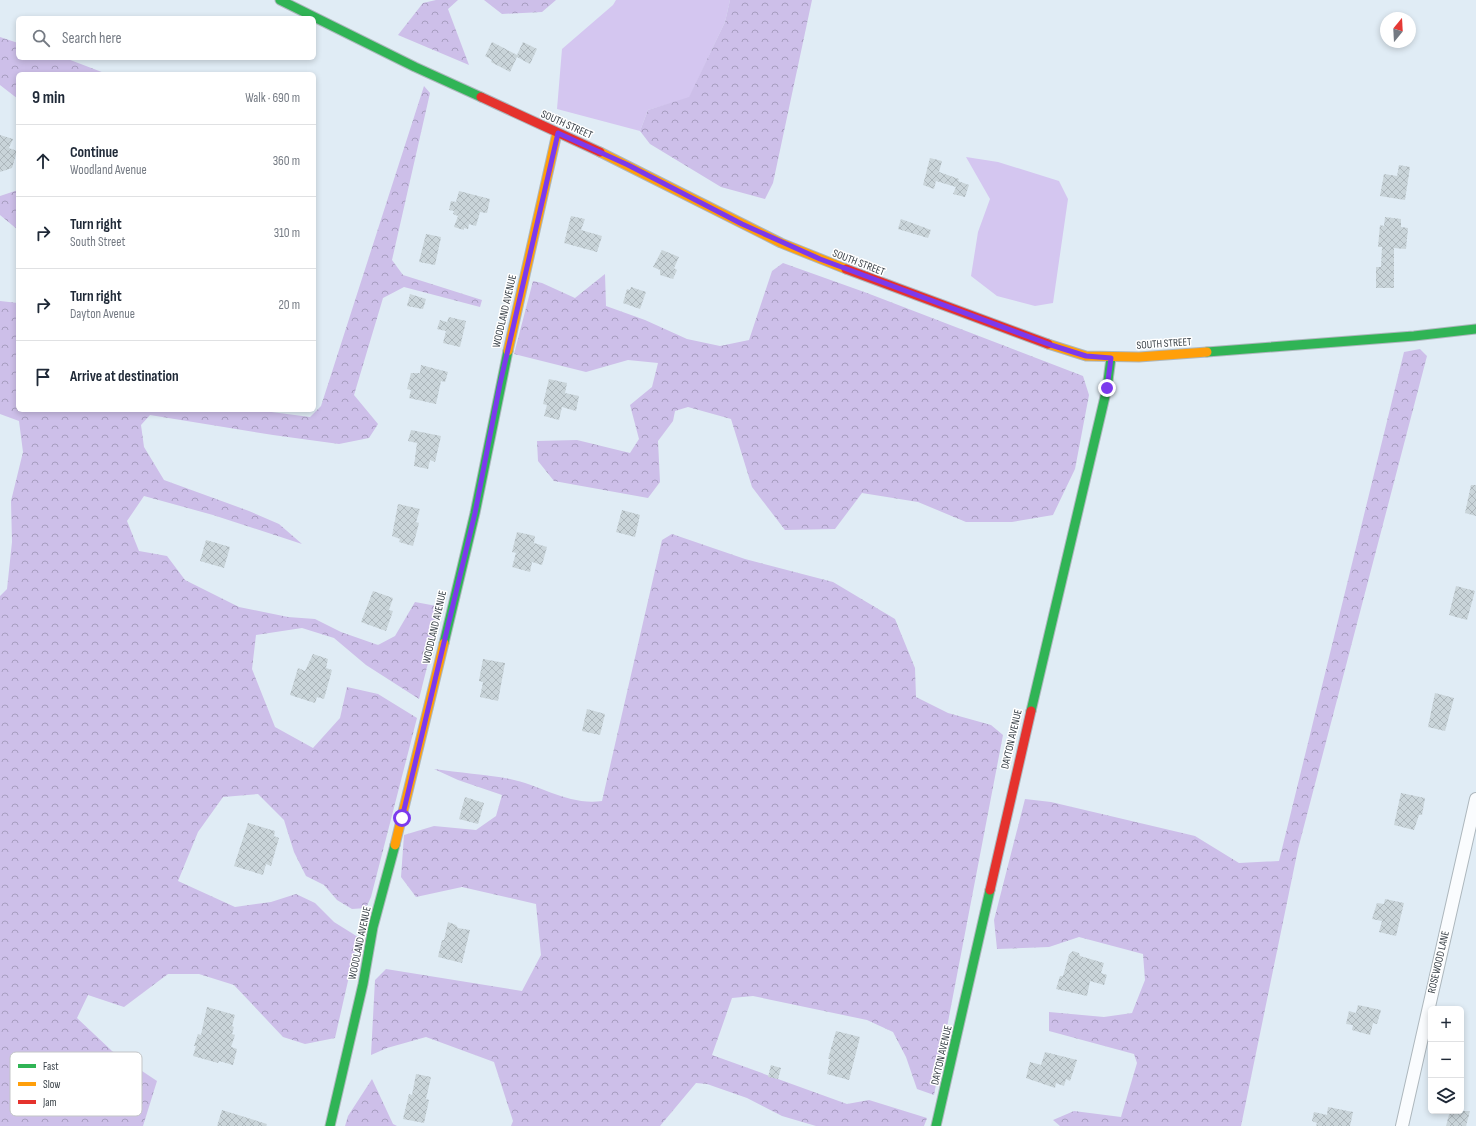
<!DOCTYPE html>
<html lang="en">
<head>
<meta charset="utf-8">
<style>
	body { margin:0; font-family:"Sofia Sans Condensed",sans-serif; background:#f2f2f3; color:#1f2937 }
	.controls { position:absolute; right:12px; bottom:12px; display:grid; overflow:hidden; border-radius:6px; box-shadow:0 2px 6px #0003 }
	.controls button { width:36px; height:36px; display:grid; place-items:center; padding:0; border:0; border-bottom:1px solid #e0e1e3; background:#fff; color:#1f2937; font:20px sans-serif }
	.compass { position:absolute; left:1380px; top:12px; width:36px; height:36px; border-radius:50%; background:#fff; box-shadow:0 2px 6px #0003; rotate:18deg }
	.stop { position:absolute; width:12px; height:12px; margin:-9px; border:3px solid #7c3aed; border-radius:50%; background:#fff }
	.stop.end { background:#7c3aed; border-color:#fff; box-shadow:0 1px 4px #0008 }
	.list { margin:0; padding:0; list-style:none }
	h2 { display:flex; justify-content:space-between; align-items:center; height:52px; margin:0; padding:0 16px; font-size:17px }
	h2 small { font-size:13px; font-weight:400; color:#747a83 }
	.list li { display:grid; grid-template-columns:26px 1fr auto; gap:12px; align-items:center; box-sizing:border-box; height:72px; padding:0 16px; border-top:1px solid #e0e1e3 }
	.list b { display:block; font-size:15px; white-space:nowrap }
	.list p { margin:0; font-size:13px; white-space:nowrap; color:#747a83 }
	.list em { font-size:13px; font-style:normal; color:#747a83 }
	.icon { flex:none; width:22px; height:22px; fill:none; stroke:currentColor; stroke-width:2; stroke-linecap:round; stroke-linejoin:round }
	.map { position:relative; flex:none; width:1476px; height:1126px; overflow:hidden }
	.search { position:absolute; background:#fff; box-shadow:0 2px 6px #0003; left:16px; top:16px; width:300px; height:44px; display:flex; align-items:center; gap:10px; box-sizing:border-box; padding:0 14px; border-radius:6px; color:#747a83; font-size:15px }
	.panel { position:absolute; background:#fff; box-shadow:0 2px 6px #0003; left:16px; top:72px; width:300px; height:340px; border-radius:6px }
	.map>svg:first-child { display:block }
	.grass { fill:#d4c6f0 }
	.forest { fill:url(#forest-crowns) }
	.building { fill:url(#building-cross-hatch) }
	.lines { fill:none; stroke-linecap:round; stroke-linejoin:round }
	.street-casing { stroke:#adb7bd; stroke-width:14 }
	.fast-casing { stroke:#adb7bd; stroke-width:11 }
	.slow-casing { stroke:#adb7bd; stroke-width:11 }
	.jam-casing { stroke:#adb7bd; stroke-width:11 }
	.street { stroke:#fafcfe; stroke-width:12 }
	.fast { stroke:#30b455; stroke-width:9 }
	.slow { stroke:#ff9f0a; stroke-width:9 }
	.jam { stroke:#e5322d; stroke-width:9 }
	.route { stroke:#7c3aed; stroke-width:5 }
	.labels { text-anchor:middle; stroke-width:3; stroke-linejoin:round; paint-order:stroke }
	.street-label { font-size:11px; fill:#363e45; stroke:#fff }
	.key { fill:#fff; stroke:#c3c5c7; stroke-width:1 }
	.key-label { font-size:11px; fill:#363e45 }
</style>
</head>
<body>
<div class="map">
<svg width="1476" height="1126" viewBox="0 0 1476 1126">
	<defs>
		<pattern id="forest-crowns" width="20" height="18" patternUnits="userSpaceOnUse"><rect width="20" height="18" fill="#cdbfe9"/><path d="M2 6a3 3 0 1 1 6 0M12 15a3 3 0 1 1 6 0" fill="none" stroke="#a79dbf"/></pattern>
		<pattern id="building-cross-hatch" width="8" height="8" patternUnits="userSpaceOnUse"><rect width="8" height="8" fill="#c9d4d9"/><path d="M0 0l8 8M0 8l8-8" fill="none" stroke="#adb7bc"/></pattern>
	</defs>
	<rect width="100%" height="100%" fill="#e0ecf5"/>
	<path class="grass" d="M616 0H730L725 22 689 98 648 110 640 131 557 109 562 49 613 5Z
		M966 157 998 162 1059 181 1068 199 1053 303 1035 306 997 296 971 276 978 232 990 199Z"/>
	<path class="forest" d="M436 0H458L448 9 469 65 398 35 423 3Z
		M484 0H556L542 12 502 14Z
		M730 0H812L773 183 765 199 721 187 650 144 640 131 648 110 689 97 725 22Z
		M0 37 18 43V58H65L107 74H18V99L0 85Z
		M424 86 430 93 392 260 403 275 482 300 480 307 404 287 383 298 354 395 378 424 369 438 339 444 273 435 150 415 141 425 144 447 164 480 249 511 279 524 302 544 213 515 144 496 127 521 139 551 167 556 185 580 239 607 288 617 315 619 341 632 378 645 395 636 415 602 442 607 419 699 366 665 334 638 302 628 256 635 252 669 275 727 313 748 340 718 347 687 378 694 417 718 371 897 366 908 352 909 337 900 324 885 306 876 294 852 284 820 258 794 223 797 198 832 178 881 235 907 271 902 296 894 315 903 334 922 358 937 335 1038 305 1044 283 1037 234 985 199 974H168L124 1007 88 995 77 1018 112 1051 157 1081 143 1126H0V596L7 589 12 542 11 501 23 452 19 421 0 414V301L18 303V410H256L310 417 321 406Z
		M18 190V230L0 215V196Z
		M783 263 867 293 1083 376 1089 395 1075 469 1053 515 1012 522H966L918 502 862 493 835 529 785 530 752 487 731 419 688 407 675 411 673 421 658 441 660 482 648 498 554 481 538 461 537 441 577 440 630 453 639 439 630 405 652 387 658 363 628 360 586 372 514 354 533 281 542 283 575 298 605 274 606 306 645 320 687 339 720 346 749 340 772 271Z
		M1420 349 1427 356 1298 849 1241 1126H1060L1053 1120 1074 1111 1121 1117 1137 1063 1134 1054 1049 1031V1012L1104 1017 1132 1013 1145 980 1143 954 1079 937 1049 947 997 949 994 920 1025 799 1051 802 1195 836 1239 863 1279 861 1404 352Z
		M672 534 745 559 833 582 895 619 915 668 916 697 948 713 991 725 1003 735 934 1095 917 1089 906 1057 893 1032 867 1020 753 996 732 998 712 1055 847 1104 869 1100 927 1118 924 1126H816L782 1116 747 1098 707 1084 696 1083 660 1126H511L513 1121 494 1062 426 1037 387 1048 371 1055 375 980 386 969 522 991 541 955 536 904 462 887 416 897 401 877 404 835 434 826 476 830 496 816 502 795 458 780 434 769C459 773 485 774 510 779 540 785 570 806 602 801L662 540Z
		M372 1079 393 1124 397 1126H345L348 1116Z"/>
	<path class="building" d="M492 42 517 55 523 42 537 49 530 64 517 57 510 72 491 62 492 60 485 56Z
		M0 135 13 139 9 148 17 151 12 168 0 172Z
		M930 158 942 161 939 172 959 179 958 181 969 185 965 197 953 194 956 187 936 181 934 189 923 185Z
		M1399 165 1410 167 1405 200 1380 196 1384 174 1397 176Z
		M459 191 490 199 487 213 480 212 476 226 469 224 468 229 464 228V230L454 227 458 216 453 214 454 211 449 210 451 201 456 202Z
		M571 216 585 219 581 230 602 236 597 252 564 243Z
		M1385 217 1401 219V227L1408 228 1406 249 1394 248V288H1376V267H1381L1382 247H1378L1380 225 1384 226Z
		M901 219 931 230 928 238 898 229Z
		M426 234 441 237 435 265 419 262Z
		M662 250 679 257 674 268 677 270 673 279 660 275V270L653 267Z
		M631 287 646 292 640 309 623 303 627 289 630 290Z
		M410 294 426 299 423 309 407 306Z
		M449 317 466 321 460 347 443 343 446 331 437 329 440 320 447 322Z
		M421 365 448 372 445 382 441 381 436 404 409 398 411 390 407 389 411 373H420Z
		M549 379 567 383 565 393 579 396 576 411 562 407 559 420 544 416 547 405 543 404Z
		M411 430 441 436 435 462 430 460 428 469 414 466 417 443 408 441Z
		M1471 485H1476V516L1465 513Z
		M398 504 420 509 416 522 419 523 413 546 399 542 400 539 392 536Z
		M622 510 640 515 635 537 616 532Z
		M517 532 535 536 534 543 547 547 542 565 532 562 530 572 512 567 516 553 512 552Z
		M206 540 230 547 224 568 200 561Z
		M1456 586 1475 591 1467 620 1449 615Z
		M373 591 393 598 389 610 393 611 386 631 361 622Z
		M313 654 328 659 326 668 332 670 324 699 317 697 315 703 290 695 298 668 305 671Z
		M483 659 505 663 498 701 480 697 483 682 479 681Z
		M1435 693 1454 698 1445 731 1428 727Z
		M587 709 605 714 600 735 582 731Z
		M1401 793 1425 798 1422 815H1419L1414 830 1394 825Z
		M465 797 484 803 478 824 459 819Z
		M248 823 275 831 274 836 279 838 271 866 266 864 263 875 234 866Z
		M1385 899 1404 903 1396 936 1379 932 1382 921 1372 919 1377 903 1384 904Z
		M448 922 456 925 458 928 470 930 462 963 438 957 442 940H444Z
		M1073 951 1079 953 1080 956 1104 963 1101 973 1107 975 1104 985 1090 981 1087 996 1056 989 1060 976H1063L1069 955Z
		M1358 1005 1381 1010 1377 1024 1373 1023 1370 1035 1352 1030 1353 1025 1346 1024 1349 1011 1356 1013Z
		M207 1007 235 1015 232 1026 234 1027 232 1034 235 1035 231 1047 237 1049 233 1065 219 1061 218 1063 193 1056 196 1046H194L198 1034 201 1035Z
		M836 1031 860 1037 849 1080 827 1074 830 1059H828Z
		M1045 1052 1077 1060 1070 1081 1066 1079 1064 1086 1056 1083 1055 1088 1026 1078 1030 1062 1041 1065Z
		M771 1065 781 1068 778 1079 768 1077Z
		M416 1074 431 1077 426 1099 429 1100 424 1123 403 1119 409 1094 412 1095Z
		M1328 1107 1353 1112 1350 1126H1316L1317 1123 1312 1121 1314 1112 1327 1115Z
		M222 1110 267 1124 266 1126H217Z
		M1450 1111H1470L1466 1126H1446Z"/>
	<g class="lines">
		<defs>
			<path id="street" d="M1402 1126 1476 799"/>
			<path id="fast" d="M280 0 415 67 481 97
				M1207 352 1414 336 1476 329
				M444 643 475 513 508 351
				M1031 711 1107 388 1111 358
				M330 1126 363 984 373 927 395 845
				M936 1126 990 890"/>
			<path id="slow" d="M600 152 781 243 846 269
				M1048 344 1086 356 1139 357 1207 352
				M508 351 557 133
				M395 845 444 643"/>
			<path id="jam" d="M481 97 600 152
				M846 269 1048 344
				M990 890 1031 711"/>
		</defs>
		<use href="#street" class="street-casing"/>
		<use href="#fast" class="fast-casing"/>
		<use href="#slow" class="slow-casing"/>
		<use href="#jam" class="jam-casing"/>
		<use href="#street" class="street"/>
		<use href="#fast" class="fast"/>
		<use href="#slow" class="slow"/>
		<use href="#jam" class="jam"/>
	</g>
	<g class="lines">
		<path class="route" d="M402 818 475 513 500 384 558 133 628 165 742 224 820 259 1051 345 1086 356 1111 358 1107 388"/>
	</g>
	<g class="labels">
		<g class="street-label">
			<text transform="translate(567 124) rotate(24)" y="4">SOUTH STREET</text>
			<text transform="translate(859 262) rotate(21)" y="4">SOUTH STREET</text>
			<text transform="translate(504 311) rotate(-77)" y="4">WOODLAND AVENUE</text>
			<text transform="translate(1164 343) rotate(-4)" y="4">SOUTH STREET</text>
			<text transform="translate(434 627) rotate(-77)" y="4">WOODLAND AVENUE</text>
			<text transform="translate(1011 739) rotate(-77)" y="4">DAYTON AVENUE</text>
			<text transform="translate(359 943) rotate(-78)" y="4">WOODLAND AVENUE</text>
			<text transform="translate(1438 962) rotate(-77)" y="4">ROSEWOOD LANE</text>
			<text transform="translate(941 1055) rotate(-77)" y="4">DAYTON AVENUE</text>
		</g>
	</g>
	<rect x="10" y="1052" width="132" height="64" rx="6" class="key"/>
	<rect x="18" y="1064" width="18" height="4" fill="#30b455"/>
	<rect x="18" y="1082" width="18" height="4" fill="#ff9f0a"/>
	<rect x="18" y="1100" width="18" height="4" fill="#e5322d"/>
	<g class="key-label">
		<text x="43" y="1070">Fast</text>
		<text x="43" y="1088">Slow</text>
		<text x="43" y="1106">Jam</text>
	</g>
</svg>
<div class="controls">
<button>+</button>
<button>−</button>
<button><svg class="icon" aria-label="layers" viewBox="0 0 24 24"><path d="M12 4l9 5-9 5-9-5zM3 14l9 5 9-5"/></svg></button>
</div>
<svg class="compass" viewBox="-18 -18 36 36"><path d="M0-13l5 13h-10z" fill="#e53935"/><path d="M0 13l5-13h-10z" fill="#747a83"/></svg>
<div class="stop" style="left:402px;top:818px"></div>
<div class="stop end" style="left:1107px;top:388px"></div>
<div class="search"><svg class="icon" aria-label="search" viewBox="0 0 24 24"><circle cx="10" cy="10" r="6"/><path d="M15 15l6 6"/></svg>Search here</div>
<section class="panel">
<h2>9 min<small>Walk · 690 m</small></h2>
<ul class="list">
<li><svg class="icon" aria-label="ahead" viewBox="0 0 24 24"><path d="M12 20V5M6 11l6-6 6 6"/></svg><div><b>Continue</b><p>Woodland Avenue</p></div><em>360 m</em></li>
<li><svg class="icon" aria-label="right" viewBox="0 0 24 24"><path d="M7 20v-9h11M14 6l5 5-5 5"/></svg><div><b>Turn right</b><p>South Street</p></div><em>310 m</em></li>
<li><svg class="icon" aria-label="right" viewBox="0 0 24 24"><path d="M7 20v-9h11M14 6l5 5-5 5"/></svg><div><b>Turn right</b><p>Dayton Avenue</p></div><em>20 m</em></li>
<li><svg class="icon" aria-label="arrive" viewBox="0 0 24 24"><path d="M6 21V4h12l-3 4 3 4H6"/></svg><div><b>Arrive at destination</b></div></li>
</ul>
</section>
</div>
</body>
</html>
